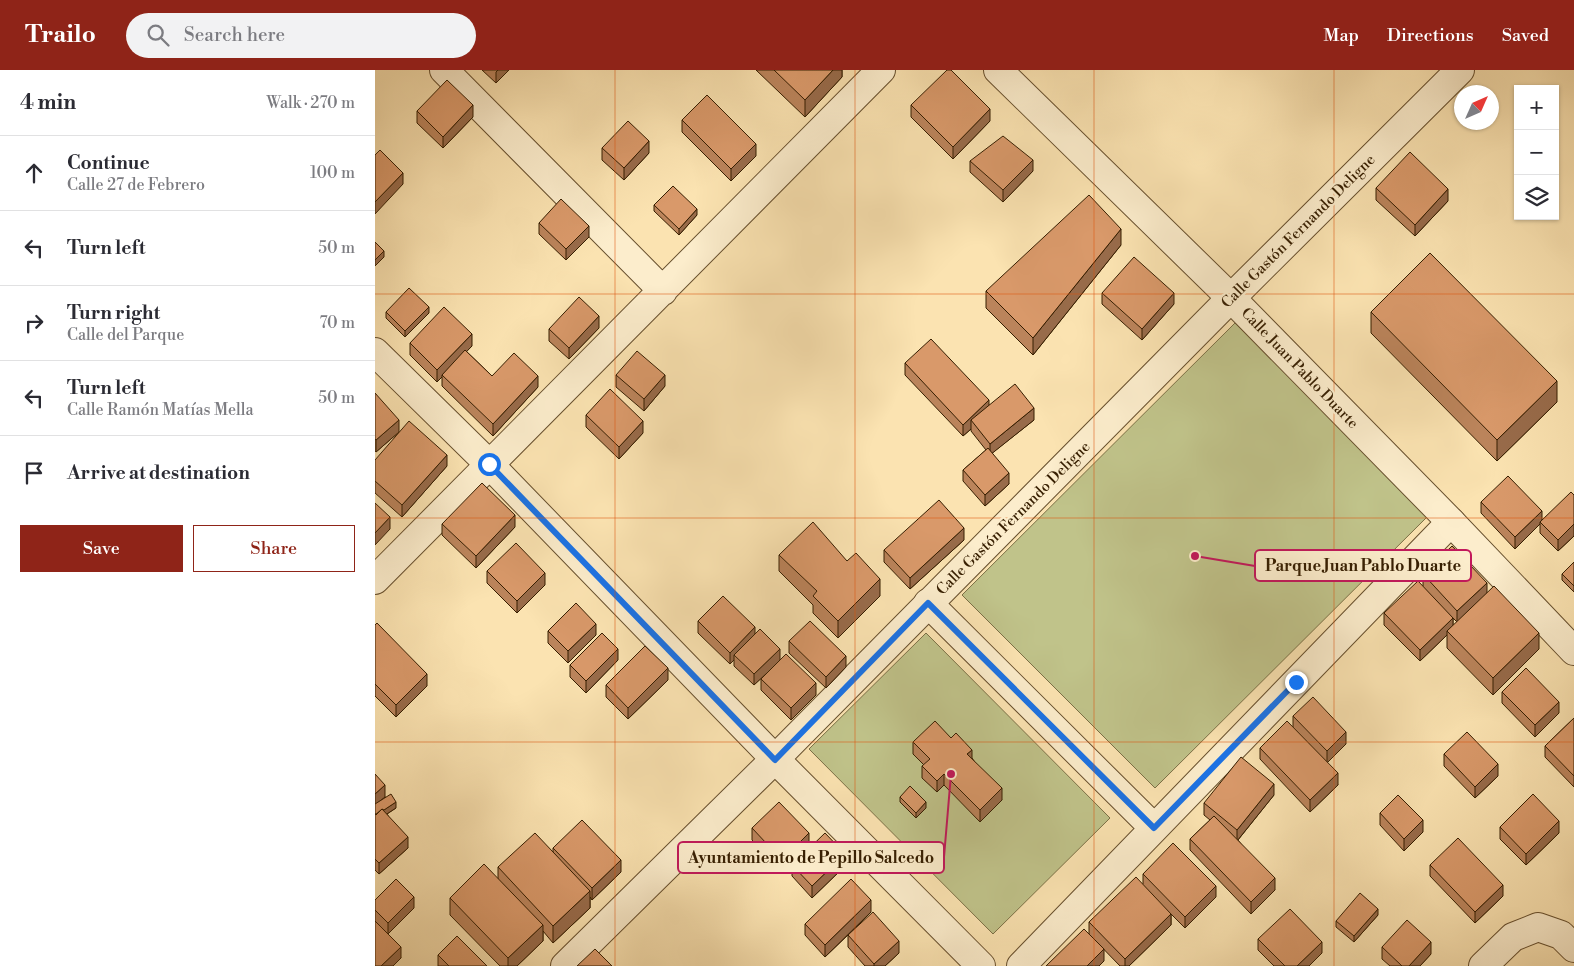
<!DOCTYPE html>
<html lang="en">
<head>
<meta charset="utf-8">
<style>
	body { margin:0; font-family:"Libre Bodoni",serif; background:#f2f2f3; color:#2b2b33 }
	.controls { position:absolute; right:15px; top:15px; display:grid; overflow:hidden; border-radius:0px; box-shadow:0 1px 4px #0004 }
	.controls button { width:45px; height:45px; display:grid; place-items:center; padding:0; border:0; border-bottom:1px solid #e1e1e2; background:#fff; color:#2b2b33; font:25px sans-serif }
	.compass { position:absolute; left:1079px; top:15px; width:45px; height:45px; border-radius:50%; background:#fff; box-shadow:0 1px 4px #0004; rotate:45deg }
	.stop { position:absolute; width:15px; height:15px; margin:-11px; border:4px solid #1a73e8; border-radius:50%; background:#fff }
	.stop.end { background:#1a73e8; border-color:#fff; box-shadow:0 1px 5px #0008 }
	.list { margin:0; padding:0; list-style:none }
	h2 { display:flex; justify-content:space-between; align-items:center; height:65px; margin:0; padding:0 20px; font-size:21px }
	h2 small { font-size:16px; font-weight:400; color:#7c7c81 }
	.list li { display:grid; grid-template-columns:32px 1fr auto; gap:15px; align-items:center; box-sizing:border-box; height:75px; padding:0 20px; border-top:1px solid #e1e1e2 }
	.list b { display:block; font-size:19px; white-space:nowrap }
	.list p { margin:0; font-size:16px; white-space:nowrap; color:#7c7c81 }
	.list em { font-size:16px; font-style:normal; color:#7c7c81 }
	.actions { display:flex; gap:10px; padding:15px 20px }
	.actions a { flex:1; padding:11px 0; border:1px solid #8f2418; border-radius:0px; text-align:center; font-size:18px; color:#8f2418 }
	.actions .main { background:#8f2418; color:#fff }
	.icon { flex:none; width:28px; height:28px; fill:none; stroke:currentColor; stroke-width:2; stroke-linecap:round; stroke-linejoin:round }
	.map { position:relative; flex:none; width:1199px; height:896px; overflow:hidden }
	header { display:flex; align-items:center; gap:30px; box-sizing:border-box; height:70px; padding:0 25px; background:#8f2418; color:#fff }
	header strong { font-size:24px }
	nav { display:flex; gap:28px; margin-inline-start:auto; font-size:18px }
	.search { width:350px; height:45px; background:#f2f2f3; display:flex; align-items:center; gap:12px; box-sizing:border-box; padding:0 18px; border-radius:28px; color:#7c7c81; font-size:19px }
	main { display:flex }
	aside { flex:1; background:#fff }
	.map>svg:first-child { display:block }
	.green { fill:#c0c38a; stroke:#7b7046; fill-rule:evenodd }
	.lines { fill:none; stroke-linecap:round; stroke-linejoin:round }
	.minor-casing { stroke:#674f2d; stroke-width:30 }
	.tertiary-casing { stroke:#674f2d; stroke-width:30 }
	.minor { stroke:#fcedcc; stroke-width:28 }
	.tertiary { stroke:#fcedcc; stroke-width:28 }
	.wall { fill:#bb845b; stroke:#361e01; fill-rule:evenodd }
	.shaded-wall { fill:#986b4a; stroke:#361e01 }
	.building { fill:#d9996a; stroke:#361e01 }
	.route { stroke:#1a73e8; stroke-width:6 }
	.grid { fill:none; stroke:#df560b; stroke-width:1; stroke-opacity:0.55 }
	.labels { text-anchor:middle; stroke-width:4.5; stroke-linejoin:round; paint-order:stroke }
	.street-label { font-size:15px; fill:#361e01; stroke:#fcedcc }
	.leader { fill:none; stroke:#c2185b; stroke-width:2 }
	.callout-dot { fill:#c2185b; stroke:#fcedcc; stroke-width:2 }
	.callout { fill:#fcedcc; stroke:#c2185b; stroke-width:2 }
	.callout-label { font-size:16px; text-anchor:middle; font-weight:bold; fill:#361e01 }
</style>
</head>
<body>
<header>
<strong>Trailo</strong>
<div class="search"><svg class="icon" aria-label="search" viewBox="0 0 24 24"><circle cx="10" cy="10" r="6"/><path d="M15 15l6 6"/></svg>Search here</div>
<nav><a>Map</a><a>Directions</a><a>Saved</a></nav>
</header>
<main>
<aside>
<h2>4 min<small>Walk · 270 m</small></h2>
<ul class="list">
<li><svg class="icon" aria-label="ahead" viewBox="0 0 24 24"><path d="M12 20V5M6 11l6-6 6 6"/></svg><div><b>Continue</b><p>Calle 27 de Febrero</p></div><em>100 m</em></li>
<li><svg class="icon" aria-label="left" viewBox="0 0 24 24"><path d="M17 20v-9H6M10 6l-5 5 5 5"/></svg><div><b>Turn left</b></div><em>50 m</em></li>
<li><svg class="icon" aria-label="right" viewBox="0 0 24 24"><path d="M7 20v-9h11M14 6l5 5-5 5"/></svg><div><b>Turn right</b><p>Calle del Parque</p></div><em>70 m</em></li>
<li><svg class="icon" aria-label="left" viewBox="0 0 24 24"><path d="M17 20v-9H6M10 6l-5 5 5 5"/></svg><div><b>Turn left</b><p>Calle Ramón Matías Mella</p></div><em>50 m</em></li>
<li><svg class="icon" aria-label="arrive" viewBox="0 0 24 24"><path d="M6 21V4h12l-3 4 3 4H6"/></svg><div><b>Arrive at destination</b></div></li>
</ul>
<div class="actions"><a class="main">Save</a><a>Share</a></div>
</aside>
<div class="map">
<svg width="1199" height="896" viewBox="0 0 1199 896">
	<rect width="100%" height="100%" fill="#fbe3b1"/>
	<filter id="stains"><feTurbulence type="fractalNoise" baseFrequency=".004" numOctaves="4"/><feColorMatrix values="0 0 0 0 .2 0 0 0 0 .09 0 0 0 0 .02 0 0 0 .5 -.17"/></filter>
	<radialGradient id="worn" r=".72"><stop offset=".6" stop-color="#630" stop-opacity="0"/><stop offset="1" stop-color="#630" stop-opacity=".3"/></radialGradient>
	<path class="green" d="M860 253 1053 446 780 718 587 525Z
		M551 563 735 748 618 864 434 679ZM555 701 627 730 569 715 562 722 548 708Z"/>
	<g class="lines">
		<defs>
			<path id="minor" d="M69 0 288 221
				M856 228 1085 0
				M0 282 114 394 400 689 606 896
				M0 510 506 0
				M553 533 779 758
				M646 896 1076 452
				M1108 896 1138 867 1163 857 1186 865 1199 878"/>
			<path id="tertiary" d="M623 0 856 228 1076 452 1199 581
				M190 896 400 689 856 228"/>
		</defs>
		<use href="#minor" class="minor-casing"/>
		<use href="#tertiary" class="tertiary-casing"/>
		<use href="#minor" class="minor"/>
		<use href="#tertiary" class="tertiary"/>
	</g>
	<path class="wall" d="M107 0H134L121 13Z
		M381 0H467V7L430 47Z
		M536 35 615 51 578 89 536 47Z
		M42 41 98 47 68 78 42 53Z
		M307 50 381 86 356 111 307 62Z
		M227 78 274 83 249 110 227 90Z
		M595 91 658 101 628 132 595 102Z
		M1001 118 1073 131 1040 166 1001 130Z
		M279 135 322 145 304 165 279 141Z
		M164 153 214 167 191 190 164 164Z
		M746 175 658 285 611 238V221Z
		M727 223 799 234 767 270 727 234Z
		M11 242 54 243 30 267 11 248Z
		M996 242 1182 332 1122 391 996 263Z
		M224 258 194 289 174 271V259Z
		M35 273 97 276 91 281 117 306 163 317 118 366 67 316V307L62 312 35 285Z
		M530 293 614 335 659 350 617 383 634 414 610 436 588 411V400L611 380 596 361V359L588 366 530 305Z
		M241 305 290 316 269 341 241 317Z
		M0 323 24 362 1 382 0 381Z
		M211 345 268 363 244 389 211 357Z
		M0 390 72 396 27 447 0 423Z
		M1199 425V466L1183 481 1165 463V454L1140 479 1106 443V432L1167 450Z
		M67 454 140 457 101 498 67 465Z
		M589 470 535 519 509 492V480Z
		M404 485 472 491 505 526 463 568 438 543V535L404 501Z
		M1199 492V522L1187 510V504Z
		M112 501 170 515 142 543 112 513Z
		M1048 504 1112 523 1164 579 1118 625 1072 578V565L1045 591 1009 555V543L1048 516ZM1078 548 1082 552 1078 556Z
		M323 551 380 565 405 591 441 625 416 650 386 620V609L404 591 379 615 359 596V590L355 594 323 563Z
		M0 555 52 616 21 647 0 626Z
		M173 561 221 565 193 593 173 573Z
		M414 571 471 597 451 618 414 583Z
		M243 590 211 623 195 607V595Z
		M293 610 253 649 231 627V615Z
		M1127 622 1184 643 1160 667 1127 633Z
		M918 646 971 674 952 692 963 715 935 742 885 689V678L918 657Z
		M1199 648V717L1170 687V676Z
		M576 668 597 688 627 730 605 752 569 715 562 722 547 708V696L549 695 538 684V672Z
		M1069 684 1123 706 1100 728 1069 696Z
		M0 704 10 727 6 730 21 738 12 744 33 778 4 804 0 800Z
		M899 725 863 770 900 820 876 844 815 780V769L835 750 829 745V733Z
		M525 727 551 738 541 748 525 732Z
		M1005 743 1048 762 1029 781 1005 755Z
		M1125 757 1184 763 1151 795 1125 769Z
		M377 758 434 775 407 801 377 770Z
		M178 778 246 802 217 830 215 827V838L178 873 168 861V871L142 896H125L75 845V828L123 809V797L178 783Z
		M417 795 470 796 437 828 417 806Z
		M1055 795 1128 826 1100 853 1055 806Z
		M768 804 841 827 810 858 796 844V855L754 896H745L714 864V852L768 814Z
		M0 830 39 838 13 864 26 888 0 896Z
		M496 842 473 865 524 883 510 896H490L473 877V865L450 887 430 865V854Z
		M1003 845 979 872 961 857V851Z
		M883 869 947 883 934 896H899L883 880Z
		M1007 877 1056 884 1045 896H1015L1007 889Z
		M63 885 112 896H63Z"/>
	<path class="shaded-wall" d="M123 0H134L121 13V2Z
		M458 0H467V7L430 47V30Z
		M98 35V47L68 78V67Z
		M615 39V51L578 89V77Z
		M274 71V83L249 110V98Z
		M381 74V86L356 111V99Z
		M658 90V101L628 132V120Z
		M28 103V114L0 144V132Z
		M1073 119V131L1040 166V155Z
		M322 139V145L304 165V159Z
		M214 156V167L191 190V179Z
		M746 159V175L658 285V268Z
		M9 181V187L0 196V190Z
		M799 223V234L767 270V259Z
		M54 237V243L30 267V261Z
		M224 246V258L194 289V278Z
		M97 264V276L68 306 67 305V307L62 312V300Z
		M290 305V316L269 341V329Z
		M163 306V317L118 366V354Z
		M1182 311V332L1122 391V370Z
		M614 330V342L596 350V359L588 366V355Z
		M659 338V350L615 385V374Z
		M24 350V362L1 382V370Z
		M268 351V363L244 389V377Z
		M72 385V396L27 447V435Z
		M634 403V414L610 436V425Z
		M1167 441V453L1165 452V454L1140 479V467Z
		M140 445V457L101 498V486Z
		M15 447V459L0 475V463Z
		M1199 454V466L1183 481V470Z
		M589 458V470L535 519V508Z
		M170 503V515L142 543V531Z
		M505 509V526L463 568V551Z
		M1112 513V525L1082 553V541Z
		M1078 548V559L1072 561V565L1045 591V580Z
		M221 554V565L193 593V581Z
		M380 557V569L359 585V590L355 594V583Z
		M1164 563V579L1118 625V608Z
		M243 579V590L211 623V611Z
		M405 579V591L379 615V604Z
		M471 586V597L451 618V607Z
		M293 598V610L253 649V638Z
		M52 604V616L21 647V635Z
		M441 613V625L416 650V638Z
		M1184 632V643L1160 667V655Z
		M971 662V674L952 693V681Z
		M597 680V691L592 684Z
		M1123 694V706L1100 728V717Z
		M963 703V715L935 742V730Z
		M569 704V715L562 722V711Z
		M899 714V725L862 771V760Z
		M10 715V727L0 735V724Z
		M627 718V730L605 752V740Z
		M21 732V738L1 751V745Z
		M551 732V738L541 748V743Z
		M1048 750V762L1029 781V769Z
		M1184 751V763L1151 795V784Z
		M434 763V775L407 801V790Z
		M33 767V778L4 804V793Z
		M470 784V796L437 828V816Z
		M246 790V802L217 830V818Z
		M900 808V820L876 844V832Z
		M1128 815V826L1100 853V842Z
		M841 816V827L810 858V847Z
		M215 821V838L178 873V856Z
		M39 827V838L13 864V853Z
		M496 830V842L450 887V875Z
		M1003 839V845L979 872V866Z
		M796 844V855L754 896H750V889Z
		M168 855V871L142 896H133V888Z
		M524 871V883L510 896H499V894Z
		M947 872V883L934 896H922Z
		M1056 872V884L1045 896H1034Z
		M26 877V888L18 896H6Z
		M729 879V891L724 896H712Z"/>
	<path class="building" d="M399 0H458L430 30Z
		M572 0H576L615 39 578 77 536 35Z
		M72 10 98 35 68 67 42 41Z
		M332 25 381 74 356 99 307 50Z
		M253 51 274 71 249 98 227 78Z
		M628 66 658 90 628 120 595 91Z
		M5 80 28 103 0 132V85Z
		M1035 82 1073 119 1040 155 1001 118Z
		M298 116 322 139 304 159 279 135Z
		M714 125 746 159 658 268 611 221Z
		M186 129 214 156 191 179 164 153Z
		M0 172 9 181 0 190Z
		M1055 183 1182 311 1122 370 996 242Z
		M759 187 799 223 767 259 727 223Z
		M34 218 54 237 30 261 11 242Z
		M204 227 224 246 194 278 174 259Z
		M69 237 97 264 62 300 35 273Z
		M556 269 614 330 588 355 530 293Z
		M90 280 117 306 139 283 163 306 118 354 67 305Z
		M262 281 290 305 269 329 241 305Z
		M640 314 659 338 615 374 596 350Z
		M235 319 268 351 244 377 211 345Z
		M0 323 24 350 1 370 0 369Z
		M34 351 72 385 27 435 0 411V390Z
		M613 378 634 403 610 425 588 400Z
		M1133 406 1167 441 1140 467 1106 432Z
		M107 413 140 445 101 486 67 454Z
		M1196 422 1199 425V454L1183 470 1165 452Z
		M564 430 589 458 535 508 509 480Z
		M0 433 15 447 0 463Z
		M438 452 472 491 481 483 505 509 463 551 438 526 442 521 404 485Z
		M141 473 170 503 142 531 112 501Z
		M1077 476 1112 513 1082 541 1048 504Z
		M1199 492V516L1187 504Z
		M1043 511 1078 548 1045 580 1009 543Z
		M1119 516 1164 563 1118 608 1072 561Z
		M348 526 380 557 355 583 323 551Z
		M201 533 221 554 193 581 173 561Z
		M435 551 471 586 451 607 414 571Z
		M2 553 52 604 21 635 0 614V555Z
		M385 559 405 579 379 604 359 585Z
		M227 563 243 579 211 611 195 595Z
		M270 576 293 598 253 638 231 615Z
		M411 584 441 613 416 638 386 609Z
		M1151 598 1184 632 1160 655 1127 622Z
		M938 627 971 662 952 681 918 646Z
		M1199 648V706L1170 676Z
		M560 651 576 668 581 663 597 680 592 684 627 718 605 740 569 704 562 711 547 696 555 689 538 672Z
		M912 651 963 703 935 730 885 678Z
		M1092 662 1123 694 1100 717 1069 684Z
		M866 687 899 714 862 760 829 733Z
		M0 704 10 715 0 724Z
		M535 716 551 732 541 743 525 727Z
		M16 724 21 732 9 740 7 739 1 745 0 743V734Z
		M1158 724 1184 751 1151 784 1125 757Z
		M1023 725 1048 750 1029 769 1005 743Z
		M404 732 434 763 407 790 377 758Z
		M7 739 33 767 4 793 0 789V745Z
		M839 746 900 808 876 832 815 769Z
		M207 750 246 790 217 818 178 778Z
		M160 763 215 821 178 856 123 797Z
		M450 763 470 784 437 816 417 795Z
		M1083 768 1128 815 1100 842 1055 795Z
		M798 773 841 816 810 847 768 804Z
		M109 794 168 855 133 888 75 828Z
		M761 807 796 844 750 889 714 852Z
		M21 809 39 827 13 853 0 840V830Z
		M476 809 496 830 450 875 430 854Z
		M985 823 1003 839 979 866 961 851Z
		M915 839 947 872 922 896H910L883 869Z
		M498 842 524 871 499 894 473 865Z
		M1032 850 1056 872 1034 896H1027L1007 877Z
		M0 851 26 877 6 896H0Z
		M709 859 729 879 712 896H671Z
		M82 866 112 896H74L63 885Z
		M220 879 237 896H202Z"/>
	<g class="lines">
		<path class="route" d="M114 394 400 690 553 533 779 758 921 612"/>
	</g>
	<path class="grid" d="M240 0V896M480 0V896M719 0V896M959 0V896M0 224H1199M0 448H1199M0 672H1199"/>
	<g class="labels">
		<g class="street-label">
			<text transform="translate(923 161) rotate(-45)" y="5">Calle Gastón Fernando Deligne</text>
			<text transform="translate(925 298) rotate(46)" y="5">Calle Juan Pablo Duarte</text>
			<text transform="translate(638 448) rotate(-45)" y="5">Calle Gastón Fernando Deligne</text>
		</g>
	</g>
	<path class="leader" d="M820 486L880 496M576 704L569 787"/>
	<g class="callout-dot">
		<circle cx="820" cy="486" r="5"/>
		<circle cx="576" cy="704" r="5"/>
	</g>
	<g class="callout">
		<rect x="880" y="480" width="216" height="31" rx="5"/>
		<rect x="303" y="772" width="266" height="31" rx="5"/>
	</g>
	<g class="callout-label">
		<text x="988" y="501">Parque Juan Pablo Duarte</text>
		<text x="436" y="793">Ayuntamiento de Pepillo Salcedo</text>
	</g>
	<rect width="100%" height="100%" filter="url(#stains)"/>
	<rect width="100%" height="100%" fill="url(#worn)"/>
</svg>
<div class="controls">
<button>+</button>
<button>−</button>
<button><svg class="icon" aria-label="layers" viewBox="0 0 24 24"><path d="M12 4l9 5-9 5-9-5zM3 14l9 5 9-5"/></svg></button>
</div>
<svg class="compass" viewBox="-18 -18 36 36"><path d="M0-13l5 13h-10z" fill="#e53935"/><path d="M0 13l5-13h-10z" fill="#7c7c81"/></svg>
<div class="stop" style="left:114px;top:394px"></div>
<div class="stop end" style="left:921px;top:612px"></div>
</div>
</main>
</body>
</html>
